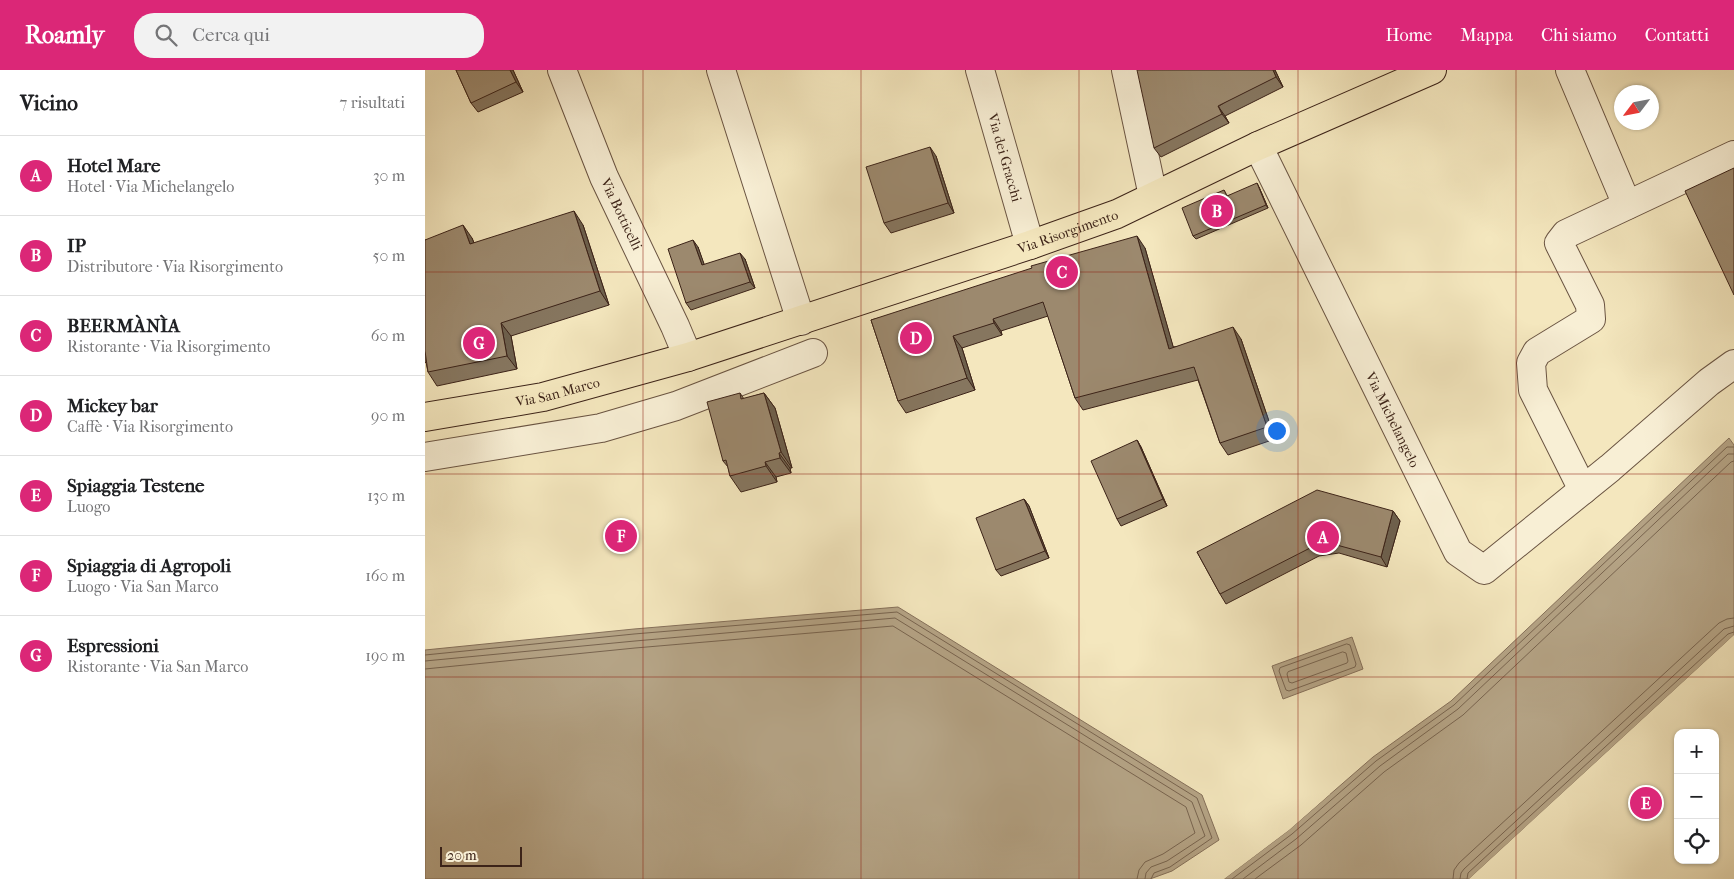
<!DOCTYPE html>
<html lang="it">
<head>
<meta charset="utf-8">
<style>
	body { margin:0; font-family:"IM FELL French Canon",serif; background:#f2f2f2; color:#202124 }
	.controls { position:absolute; right:15px; bottom:15px; display:grid; overflow:hidden; border-radius:10px; box-shadow:0 1px 4px #0004 }
	.controls button { width:45px; height:45px; display:grid; place-items:center; padding:0; border:0; border-bottom:1px solid #e0e0e0; background:#fff; color:#202124; font:25px sans-serif }
	.compass { position:absolute; left:1189px; top:15px; width:45px; height:45px; border-radius:50%; background:#fff; box-shadow:0 1px 4px #0004; rotate:238deg }
	.scale { position:absolute; left:15px; bottom:12px; width:82px; box-sizing:border-box; padding-left:5px; border:2px solid #3c2318; border-top:0; font-size:14px; line-height:18px; white-space:nowrap; color:#3c2318; -webkit-text-stroke:4px #f8efd5; paint-order:stroke }
	.you { position:absolute; left:851px; top:360px; width:18px; height:18px; margin:-12px; border:4px solid #fff; border-radius:50%; background:#1a73e8; box-shadow:0 0 0 8px #1a73e833 }
	.badge { display:grid; place-items:center; width:32px; height:32px; border-radius:50%; background:#db2777; color:#fff; font-size:16px; font-weight:700 }
	.pin { position:absolute; translate:-50% -50%; border:2px solid #fff; box-shadow:0 1px 5px #0006 }
	.list { margin:0; padding:0; list-style:none }
	h2 { display:flex; justify-content:space-between; align-items:center; height:65px; margin:0; padding:0 20px; font-size:21px }
	h2 small { font-size:16px; font-weight:400; color:#757577 }
	.list li { display:grid; grid-template-columns:32px 1fr auto; gap:15px; align-items:center; box-sizing:border-box; height:80px; padding:0 20px; border-top:1px solid #e0e0e0 }
	.list b { display:block; font-size:19px; white-space:nowrap }
	.list p { margin:0; font-size:16px; white-space:nowrap; color:#757577 }
	.list em { font-size:16px; font-style:normal; color:#757577 }
	.icon { flex:none; width:28px; height:28px; fill:none; stroke:currentColor; stroke-width:2; stroke-linecap:round; stroke-linejoin:round }
	.map { position:relative; flex:none; width:1309px; height:809px; overflow:hidden }
	header { display:flex; align-items:center; gap:30px; box-sizing:border-box; height:70px; padding:0 25px; background:#db2777; color:#fff }
	header strong { font-size:24px }
	nav { display:flex; gap:28px; margin-inline-start:auto; font-size:18px }
	.search { width:350px; height:45px; background:#f2f2f2; display:flex; align-items:center; gap:12px; box-sizing:border-box; padding:0 18px; border-radius:20px; color:#757577; font-size:19px }
	main { display:flex }
	aside { flex:1; background:#fff }
	.map>svg:first-child { display:block }
	.water { fill:#b5a486; stroke:#85705a }
	.pier { fill:#f4e7be }
	.lines { fill:none; stroke-linecap:round; stroke-linejoin:round }
	.shore { stroke:#78644f; stroke-width:1 }
	.minor-casing { stroke:#6a5442; stroke-width:30 }
	.major-casing { stroke:#3c2318; stroke-width:30 }
	.minor { stroke:#f8efd5; stroke-width:28 }
	.major { stroke:#f4e7be; stroke-width:28 }
	.wall { fill:#86765f; stroke:#3c2318 }
	.shaded-wall { fill:#6d604d; stroke:#3c2318 }
	.building { fill:#9c896e; stroke:#3c2318 }
	.grid { fill:none; stroke:#8f2418; stroke-width:1; stroke-opacity:0.55 }
	.labels { text-anchor:middle; stroke-width:5; stroke-linejoin:round; paint-order:stroke }
	.street-label { font-size:14px; fill:#3c2318; stroke:#f8efd5 }
</style>
</head>
<body>
<header>
<strong>Roamly</strong>
<div class="search"><svg class="icon" aria-label="search" viewBox="0 0 24 24"><circle cx="10" cy="10" r="6"/><path d="M15 15l6 6"/></svg>Cerca qui</div>
<nav><a>Home</a><a>Mappa</a><a>Chi siamo</a><a>Contatti</a></nav>
</header>
<main>
<aside>
<h2>Vicino<small>7 risultati</small></h2>
<ul class="list">
<li><span class="badge">A</span><div><b>Hotel Mare</b><p>Hotel · Via Michelangelo</p></div><em>30 m</em></li>
<li><span class="badge">B</span><div><b>IP</b><p>Distributore · Via Risorgimento</p></div><em>50 m</em></li>
<li><span class="badge">C</span><div><b>BEERMÀNÌA</b><p>Ristorante · Via Risorgimento</p></div><em>60 m</em></li>
<li><span class="badge">D</span><div><b>Mickey bar</b><p>Caffè · Via Risorgimento</p></div><em>90 m</em></li>
<li><span class="badge">E</span><div><b>Spiaggia Testene</b><p>Luogo</p></div><em>130 m</em></li>
<li><span class="badge">F</span><div><b>Spiaggia di Agropoli</b><p>Luogo · Via San Marco</p></div><em>160 m</em></li>
<li><span class="badge">G</span><div><b>Espressioni</b><p>Ristorante · Via San Marco</p></div><em>190 m</em></li>
</ul>
</aside>
<div class="map">
<svg width="1309" height="809" viewBox="0 0 1309 809">
	<rect width="100%" height="100%" fill="#f4e7be"/>
	<filter id="stains"><feTurbulence type="fractalNoise" baseFrequency=".004" numOctaves="4"/><feColorMatrix values="0 0 0 0 .2 0 0 0 0 .09 0 0 0 0 .02 0 0 0 .5 -.17"/></filter>
	<radialGradient id="worn" r=".72"><stop offset=".6" stop-color="#630" stop-opacity="0"/><stop offset="1" stop-color="#630" stop-opacity=".3"/></radialGradient>
	<path class="water" d="M1304 368 1309 375V565L1044 809H799L864 760 948 687 1026 631Z
		M473 537 777 725 794 770 747 801 725 809H0V580L209 559Z
		M927 567 938 599 858 629 847 596Z"/>
	<path class="pier" d="M1309 565V569L1048 809H1044Z
		M904 722 905 724 864 760 799 809H796L862 758Z"/>
	<g class="lines">
		<path class="shore" d="M922 574 925 575 931 594 930 597 864 621 861 620 854 601 855 598Z
			M918 582 921 583 923 591 922 593 867 613 864 612 862 604 863 602Z
			M0 585 209 564 472 542 772 728 787 768 745 797 729 803 726 809
			M0 591 210 571 470 548 767 732 780 766 742 791 726 797 721 803 720 809
			M0 599 210 578 468 556 761 737 770 763 738 784 720 792 714 800 712 809
			M807 809 867 764 951 691 1029 635 1302 377H1309
			M818 809 871 769 955 696 1033 639 1303 384H1309
			M830 809 876 775 959 702 1038 645 1306 392 1309 391
			M1028 809 1029 800 1034 793 1294 553 1302 549 1309 548
			M1035 809 1036 803 1039 799 1299 559 1309 556
			M1042 809 1043 803 1303 564 1309 562"/>
		<defs>
			<g id="minor">
				<path id="s1" d="M137 0 179 107 250 256 263 287"/>
				<path d="M296 0 376 251"/>
				<path id="s2" d="M555 0 605 175"/>
				<path d="M701 0 728 126"/>
				<path d="M1145 0 1202 135"/>
				<path id="s3" d="M833 76 1033 482 1059 500 1185 398 1284 312 1309 294"/>
				<path d="M0 387 176 358 251 336 388 283"/>
				<path d="M1158 420 1108 320 1106 293 1112 282 1166 249 1165 235 1134 173 1141 164 1309 85"/>
			</g>
			<g id="major">
				<path id="s4" d="M0 347 118 327 263 287 605 175 692 144 833 76 1007 0"/>
			</g>
		</defs>
		<use href="#minor" class="minor-casing"/>
		<use href="#major" class="major-casing"/>
		<use href="#minor" class="minor"/>
		<use href="#major" class="major"/>
	</g>
	<path class="wall" d="M31 0H88L98 22 53 42 46 33Z
		M850 0 858 17 800 46 804 53 736 87 729 78Z
		M511 86 529 143 466 163 459 153Z
		M834 117 843 138 771 169 768 166 799 120 802 126Z
		M158 155 184 235 86 266 92 299 12 316 3 302 1 292 0 293V170L47 168 49 173Z
		M273 177 279 195 320 189 330 218 266 240 261 233Z
		M720 178 748 277 816 269 850 369 803 385 795 373 773 310 658 340 650 328 623 246 576 261 577 265 537 278 550 320 481 343 473 331 446 250Z
		M315 323 319 329 339 323 350 338 367 398H365L366 403 351 407 352 412 316 422 305 406 303 397 298 391Z
		M712 370 716 377 742 436 696 456 692 449Z
		M599 429 604 436 624 488 576 506 571 500Z
		M968 441 975 451 962 497 914 483 894 486 801 534 795 524 772 482Z"/>
	<path class="shaded-wall" d="M85 0H88L98 22 91 12Z
		M848 0H850L858 17 851 7Z
		M793 36 800 46 804 53 797 44Z
		M505 77 511 86 529 143 523 133Z
		M832 113 834 117 843 138 841 135Z
		M149 141 158 155 184 235 175 221Z
		M38 155 47 168 55 188 45 174Z
		M712 166 720 178 752 290 744 279Z
		M268 170 273 177 282 202 277 195Z
		M315 183 320 189 330 218 325 212Z
		M568 249 576 261 577 265 569 253Z
		M76 253 86 266 92 299 82 286Z
		M808 257 816 269 850 369 842 357Z
		M528 266 537 278 550 320 542 308Z
		M339 323 350 338 367 398 356 382Z
		M712 370 716 377 742 436 738 429Z
		M354 383 365 398 366 403 355 388Z
		M340 392 351 407 352 412 341 396Z
		M599 429 604 436 624 488 620 481Z
		M968 441 975 451 962 497 956 487Z"/>
	<path class="building" d="M31 0H85L91 12 46 33Z
		M712 0H848L851 7 793 36 797 44 729 78Z
		M505 77 523 133 459 153 441 97Z
		M1309 98V225L1260 121Z
		M832 113 841 135 768 166 757 138 799 120 802 126Z
		M149 141 175 221 76 253 82 286 3 302 0 281V170L38 155 45 174Z
		M712 166 744 279 808 257 842 357 795 373 769 297 650 328 618 232 568 249 569 253 528 266 542 308 473 331 446 250 607 198 606 196Z
		M268 170 277 195 315 183 325 212 261 233 243 179Z
		M315 323 316 329 339 323 356 382 354 383 355 388 340 392 341 396 305 406 301 390 298 391 282 332Z
		M712 370 738 429 692 449 666 391Z
		M892 420 968 441 956 487 908 474 887 477 795 524 772 482Z
		M599 429 620 481 571 500 551 448Z"/>
	<path class="grid" d="M218 0V809M436 0V809M654 0V809M873 0V809M1091 0V809M0 202H1309M0 404H1309M0 607H1309"/>
	<g class="labels">
		<g class="street-label">
			<text dy="5" stroke="none"><textPath href="#s2" startOffset="91">Via dei Gracchi</textPath></text>
			<text dy="5" stroke="none"><textPath href="#s1" startOffset="156">Via Botticelli</textPath></text>
			<text dy="5" stroke="none"><textPath href="#s4" startOffset="670">Via Risorgimento</textPath></text>
			<text dy="5" stroke="none"><textPath href="#s4" startOffset="135">Via San Marco</textPath></text>
			<text dy="5" stroke="none"><textPath href="#s3" startOffset="305">Via Michelangelo</textPath></text>
		</g>
	</g>
	<rect width="100%" height="100%" filter="url(#stains)"/>
	<rect width="100%" height="100%" fill="url(#worn)"/>
</svg>
<div class="controls">
<button>+</button>
<button>−</button>
<button><svg class="icon" aria-label="locate" viewBox="0 0 24 24"><circle cx="12" cy="12" r="6"/><path d="M12 2v4M12 18v4M2 12h4M18 12h4"/></svg></button>
</div>
<svg class="compass" viewBox="-18 -18 36 36"><path d="M0-13l5 13h-10z" fill="#e53935"/><path d="M0 13l5-13h-10z" fill="#757577"/></svg>
<div class="scale">20 m</div>
<div class="you"></div>
<div class="pin badge" style="left:898px;top:467px">A</div>
<div class="pin badge" style="left:792px;top:141px">B</div>
<div class="pin badge" style="left:637px;top:202px">C</div>
<div class="pin badge" style="left:491px;top:268px">D</div>
<div class="pin badge" style="left:1221px;top:733px">E</div>
<div class="pin badge" style="left:196px;top:466px">F</div>
<div class="pin badge" style="left:54px;top:273px">G</div>
</div>
</main>
</body>
</html>
